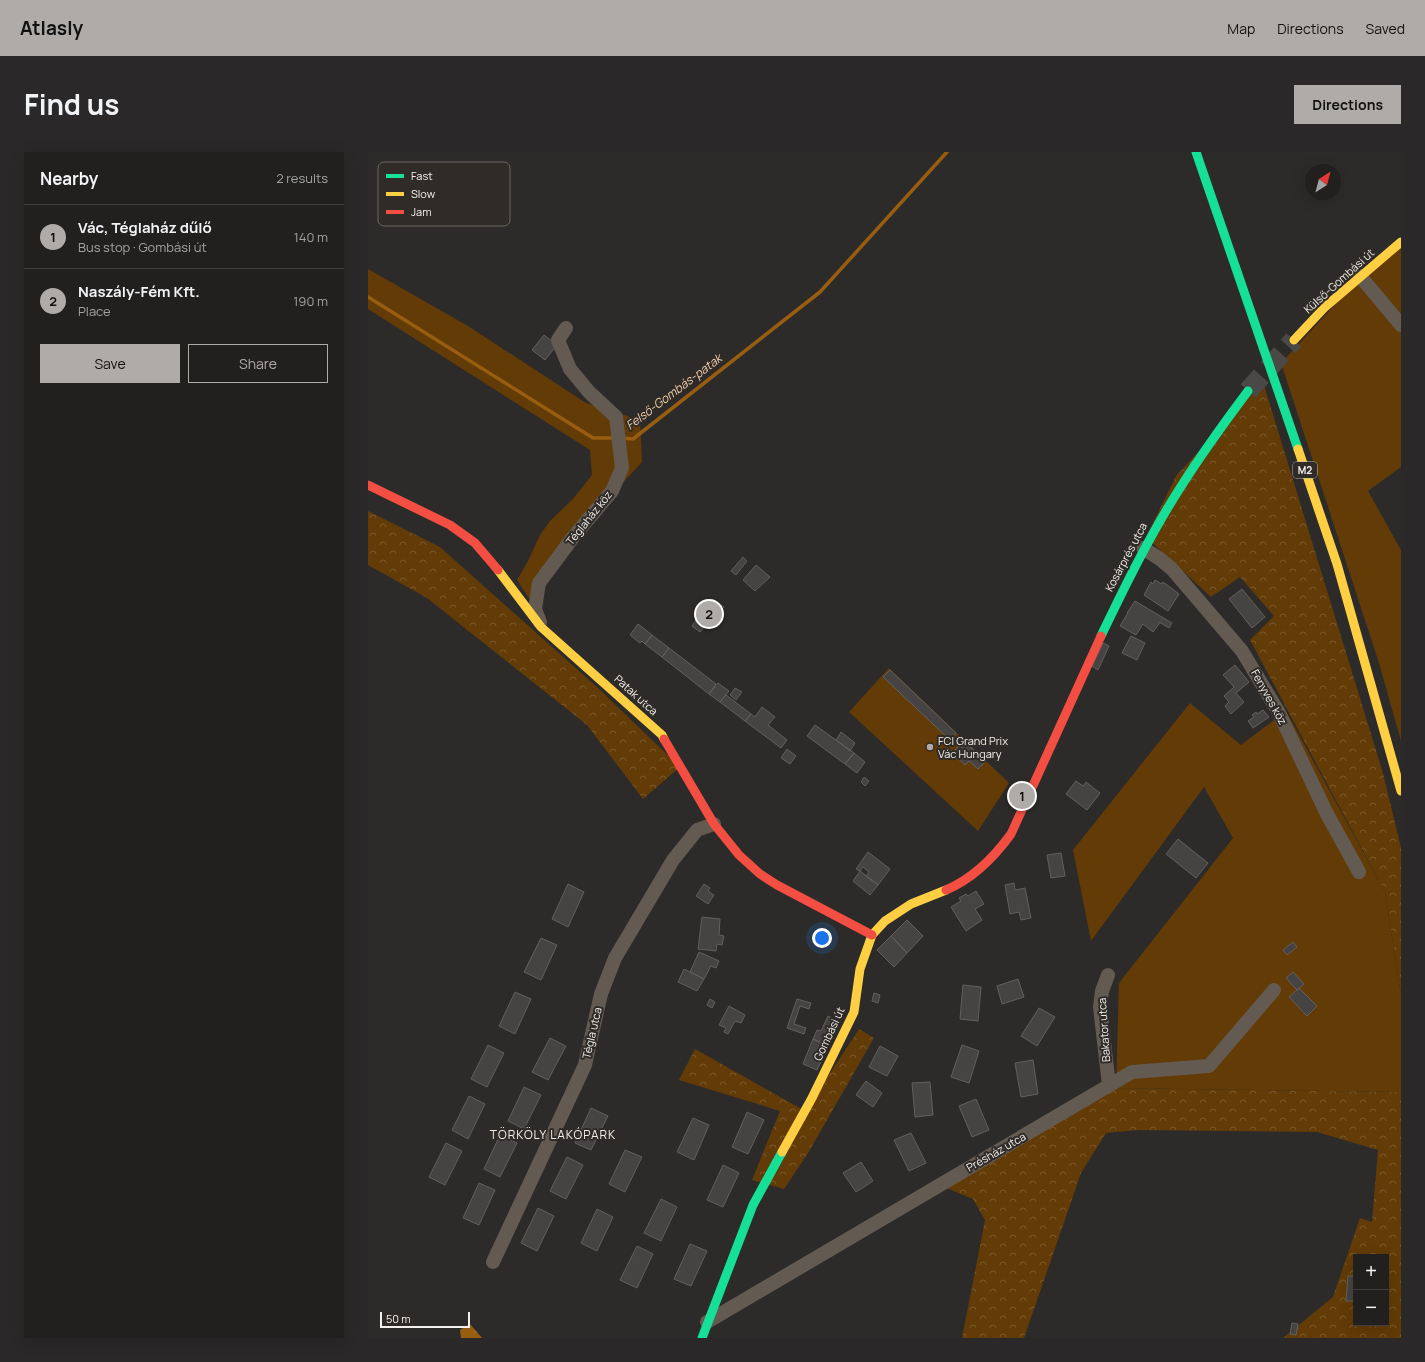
<!DOCTYPE html>
<html lang="en">
<head>
<meta charset="utf-8">
<style>
	body { margin:0; font-family:Manrope,sans-serif; background:#2a2828; color:#f1f3f6 }
	.controls { position:absolute; right:12px; bottom:12px; display:grid; overflow:hidden; border-radius:0px; box-shadow:0 4px 16px #0002 }
	.controls button { width:36px; height:36px; display:grid; place-items:center; padding:0; border:0; border-bottom:1px solid #3f3e3d; background:#22201f; color:#f1f3f6; font:20px sans-serif }
	.compass { position:absolute; left:937px; top:12px; width:36px; height:36px; border-radius:50%; background:#22201f; box-shadow:0 4px 16px #0002; rotate:36deg }
	.scale { position:absolute; left:12px; bottom:10px; width:90px; box-sizing:border-box; padding-left:4px; border:2px solid #f3f0ee; border-top:0; font-size:11px; line-height:14px; white-space:nowrap; color:#f3f0ee; -webkit-text-stroke:3px #2f2b27; paint-order:stroke }
	.you { position:absolute; left:454px; top:786px; width:14px; height:14px; margin:-10px; border:3px solid #fff; border-radius:50%; background:#1a73e8; box-shadow:0 0 0 6px #1a73e833 }
	.badge { display:grid; place-items:center; width:26px; height:26px; border-radius:50%; background:#aeaba9; color:#111; font-size:13px; font-weight:700 }
	.pin { position:absolute; translate:-50% -50%; border:2px solid #fff; box-shadow:0 1px 4px #0006 }
	.list { margin:0; padding:0; list-style:none }
	h2 { display:flex; justify-content:space-between; align-items:center; height:52px; margin:0; padding:0 16px; font-size:17px }
	h2 small { font-size:13px; font-weight:400; color:#a2a3a4 }
	.list li { display:grid; grid-template-columns:26px 1fr auto; gap:12px; align-items:center; box-sizing:border-box; height:64px; padding:0 16px; border-top:1px solid #3f3e3d }
	.list b { display:block; font-size:15px; white-space:nowrap }
	.list p { margin:0; font-size:13px; white-space:nowrap; color:#a2a3a4 }
	.list em { font-size:13px; font-style:normal; color:#a2a3a4 }
	.actions { display:flex; gap:8px; padding:12px 16px }
	.actions a { flex:1; padding:9px 0; border:1px solid #aeaba9; border-radius:0px; text-align:center; font-size:14px; color:#aeaba9 }
	.actions .main { background:#aeaba9; color:#111 }
	.map { position:relative; flex:none; width:1033px; height:1186px; overflow:hidden; border-radius:0px }
	header { display:flex; align-items:center; gap:24px; box-sizing:border-box; height:56px; padding:0 20px; background:#aeaba9; color:#111 }
	header strong { font-size:19px }
	nav { display:flex; gap:22px; margin-inline-start:auto; font-size:14px }
	.intro { display:flex; align-items:center; justify-content:space-between; box-sizing:border-box; height:96px; padding:0 24px }
	h1 { margin:0; font-size:28px }
	.button { padding:10px 18px; border-radius:0px; background:#aeaba9; color:#111; font-size:14px; font-weight:700 }
	main { display:flex; gap:24px; padding:0 24px }
	aside { flex:1; background:#22201f; border-radius:0px; box-shadow:0 4px 16px #0002 }
	.map>svg:first-child { display:block }
	.green { fill:#623b06 }
	.forest { fill:url(#forest-crowns); fill-rule:evenodd }
	.water { fill:url(#water-ripples) }
	.lines { fill:none; stroke-linecap:round; stroke-linejoin:round }
	.stream { stroke:#995d10; stroke-width:3.5 }
	.building { fill:#454442; stroke:#62605e }
	.secondary-tunnel { stroke:#4b4947; stroke-width:20; stroke-dasharray:20 10; stroke-linecap:butt }
	.street { stroke:#635a52; stroke-width:14 }
	.fast { stroke:#16e098; stroke-width:9 }
	.slow { stroke:#ffcf43; stroke-width:9 }
	.jam { stroke:#f24e42; stroke-width:9 }
	.poi-dot { fill:#aeaba9; stroke:#2f2b27; stroke-width:1.5 }
	.labels { text-anchor:middle; stroke-width:4; stroke-linejoin:round; paint-order:stroke }
	.shield { fill:#2f2b27; stroke:#b8b5b2; stroke-width:1 }
	.shield-label { font-size:10px; font-weight:bold; fill:#f3f0ee }
	.street-label { font-size:11px; fill:#f3f0ee; stroke:#2f2b27 }
	.poi-label { font-size:11px; fill:#f3f0ee; stroke:#2f2b27; text-anchor:start }
	.water-label { font-size:12px; font-style:italic; fill:#f3cfad; stroke:#2f2b27 }
	.neighbourhood-label { font-size:12px; letter-spacing:1px; fill:#f3f0ee; stroke:#2f2b27 }
	.key { fill:#2f2b27; stroke:#6a6663; stroke-width:1 }
	.key-label { font-size:11px; fill:#f3f0ee }
</style>
</head>
<body>
<header>
<strong>Atlasly</strong>
<nav><a>Map</a><a>Directions</a><a>Saved</a></nav>
</header>
<div class="intro"><h1>Find us</h1><a class="button">Directions</a></div>
<main>
<aside>
<h2>Nearby<small>2 results</small></h2>
<ul class="list">
<li><span class="badge">1</span><div><b>Vác, Téglaház dűlő</b><p>Bus stop · Gombási út</p></div><em>140 m</em></li>
<li><span class="badge">2</span><div><b>Naszály-Fém Kft.</b><p>Place</p></div><em>190 m</em></li>
</ul>
<div class="actions"><a class="main">Save</a><a>Share</a></div>
</aside>
<div class="map">
<svg width="1033" height="1186" viewBox="0 0 1033 1186">
	<defs>
		<pattern id="forest-crowns" width="20" height="18" patternUnits="userSpaceOnUse"><rect width="20" height="18" fill="#623b06"/><path d="M2 6a3 3 0 1 1 6 0M12 15a3 3 0 1 1 6 0" fill="none" stroke="#79582b"/></pattern>
		<pattern id="water-ripples" width="26" height="14" patternUnits="userSpaceOnUse"><rect width="26" height="14" fill="#995d10"/><path d="M2 4q2-2 4 0t4 0M15 11q2-2 4 0t4 0" fill="none" stroke="#ad7c3f"/></pattern>
	</defs>
	<rect width="100%" height="100%" fill="#2d2b29"/>
	<path class="green" d="M1033 92V315L1000 339 1033 398V589L1011 511 913 211 1002 115Z
		M0 117 100 174 218 251 272 268 274 310 250 336 176 430 172 463 149 428 160 409 172 383 182 369 205 347 224 323 222 298 0 157Z
		M521 516 641 631 610 679 481 560Z
		M822 551 873 593 918 559 1017 740 1033 843V940L748 936 751 831 865 686 836 635 723 789 705 698Z"/>
	<path class="forest" d="M895 230 1015 621 1033 696V843L1017 740 882 488 906 464 872 425 843 445 778 385 808 324Z
		M0 359 72 395 230 536 312 615 275 647 219 573 59 446 0 413Z
		M491 877 506 886 440 1001 416 1037 384 1028 412 959 311 928 327 897 437 959Z
		M748 936 1033 940V1186H915L965 1145 992 1066 1004 1070 1010 998 949 980 770 978 738 981 713 1021 656 1186H594L617 1068 605 1047 576 1035ZM988 1105H1018V1171H988Z"/>
	<path class="water" d="M102 1172 114 1186H93L92 1178Z"/>
	<g class="lines">
		<path class="stream" d="M0 145 225 286H247
			M253 286 265 287 452 140 579 0"/>
	</g>
	<path class="building" d="M176 183 189 193 177 208 164 198Z
		M375 405 379 409 368 423 363 419Z
		M388 413 402 425 387 439 375 428Z
		M787 428 794 432 795 430 811 442 800 459 776 443 783 430 785 432Z
		M874 437 897 465 884 476 861 447Z
		M344 447 356 455 343 472 340 470 332 480 324 474Z
		M767 449 804 471 801 476 791 470V472L785 480 775 472 768 483 752 474 760 461H759Z
		M270 472 284 483 277 492 274 489 272 491 262 483Z
		M284 483 301 496 294 505 277 492Z
		M763 484 777 491 769 508 754 501Z
		M735 491 741 494 730 518 724 514Z
		M301 496 348 532 341 542 294 505Z
		M867 513 881 530 868 541 876 550 863 562 857 554 861 550 856 544 866 535 855 523Z
		M522 518 588 581 582 588 515 525Z
		M350 531 361 539 352 550 341 542Z
		M367 536 374 540 368 548 362 543Z
		M358 543 383 562 377 569 352 550Z
		M394 555 407 565 400 573 419 588 413 596 377 569 383 562 387 565Z
		M895 558 901 565 885 576 880 569 886 565 884 563 888 560 889 562Z
		M447 573 486 601 477 612 439 584Z
		M473 580 487 591 482 599 468 588Z
		M596 589 618 609 610 617 601 609 597 613 584 601Z
		M419 597 428 604 422 612 413 606Z
		M486 601 497 610 489 621 477 612Z
		M496 625 501 629 497 634 493 630Z
		M708 629 715 634 718 630 732 641 719 658 698 642Z
		M810 687 840 711 828 726 798 702Z
		M500 700 522 717 510 733 498 724 501 720 495 715 492 719 488 717Z
		M693 701 697 724 683 726 679 703Z
		M492 719 510 733 502 743 485 729Z
		M646 731 647 738 657 736 663 766 653 768 651 760 642 762 637 733Z
		M200 732 216 740 200 775 184 767Z
		M336 732 342 736 340 739 346 743 340 752 328 744Z
		M608 739 616 752 607 757 614 768 598 779 583 755 593 749 591 746 598 742 600 744Z
		M334 765 352 767 351 783 356 784 354 793 349 792 348 799 330 797Z
		M539 768 555 784 539 801 523 784Z
		M523 784 539 801 526 815 509 798Z
		M173 786 189 793 173 828 156 820Z
		M925 790 929 795 919 803 915 798Z
		M331 800 351 809 348 816 343 814 336 827 322 820Z
		M316 817 336 827 329 839 310 830Z
		M925 820 936 832 929 838 918 826Z
		M650 827 656 845 634 852 629 834Z
		M595 833 613 835 610 869 592 867Z
		M931 836 949 854 939 864 921 845Z
		M147 840 163 847 147 882 131 874Z
		M506 841 512 843 510 851 504 849Z
		M342 847 347 850 344 856 339 853Z
		M429 847 443 851 441 857 432 854 426 872 438 876 436 882 419 876Z
		M361 854 377 863 373 871 367 869 360 882 356 880 358 876 351 873Z
		M671 856 687 865 669 894 653 884Z
		M460 864 472 870 460 894 445 887 449 878 453 879Z
		M182 886 198 894 180 928 164 920Z
		M445 887 460 894 449 918 435 912Z
		M120 893 136 901 119 935 103 927Z
		M594 893 611 899 601 931 583 925Z
		M512 894 530 904 519 924 501 915Z
		M665 908 670 942 653 945 647 911Z
		M498 929 514 941 505 955 488 943Z
		M562 930 565 963 547 965 544 931Z
		M156 935 173 943 156 977 140 969Z
		M101 944 117 952 100 987 84 978Z
		M608 947 621 978 604 985 591 954Z
		M223 956 240 964 223 998 207 991Z
		M379 960 396 968 380 1002 364 995Z
		M325 966 341 973 326 1008 309 1000Z
		M543 981 558 1011 541 1019 526 988Z
		M132 983 149 991 132 1025 116 1017Z
		M78 991 94 999 77 1033 61 1025Z
		M257 998 274 1005 257 1040 241 1032Z
		M199 1005 215 1013 198 1047 182 1039Z
		M493 1010 505 1029 488 1040 475 1021Z
		M355 1013 371 1021 355 1055 339 1048Z
		M111 1031 127 1038 111 1073 95 1066Z
		M293 1047 309 1055 293 1089 276 1081Z
		M170 1056 186 1064 169 1099 153 1091Z
		M229 1057 245 1065 229 1099 213 1091Z
		M322 1092 339 1099 323 1134 306 1127Z
		M269 1094 285 1102 269 1136 252 1128Z
		M980 1124H988V1149H978Z
		M924 1171 930 1172 928 1183 922 1182Z"/>
	<g class="lines">
		<path class="secondary-tunnel" d="M880 239 926 188"/>
		<path class="street" d="M992 124 1033 173
			M775 396 792 407 804 417 874 499 910 559 959 662 991 720
			M172 470 167 457 171 431 206 384 244 339 254 316 248 265 221 240 202 217 190 188 198 176
			M740 823 734 839 732 855 741 933
			M125 1110 217 913 233 842 247 806 305 708 329 678 346 672
			M339 1170 764 920 841 914 906 838"/>
		<path class="fast" d="M828 0 930 297
			M733 484C757 434 782 383 812 336 833 303 856 271 880 239
			M334 1186 385 1053 414 1000"/>
		<path class="slow" d="M926 188 957 155 1033 90
			M930 297 969 412 1033 639
			M130 418 173 475 294 583 296 587
			M414 1000 444 946 486 860 492 817 504 783 517 769 543 752 578 738"/>
		<path class="jam" d="M0 333 82 373 107 391 130 418
			M296 587 346 672 371 703 392 722 409 733 504 783
			M578 738C604 727 627 704 643 682L733 484"/>
	</g>
	<circle class="poi-dot" cx="562" cy="595" r="4"/>
	<g class="labels">
		<rect class="shield" x="925" y="310" width="24" height="16" rx="3"/>
		<g class="shield-label">
			<text x="937" y="322">M2</text>
		</g>
		<g class="street-label">
			<text transform="translate(971 129) rotate(-42)" y="4">Külső-Gombási út</text>
			<text transform="translate(221 366) rotate(-51)" y="4">Téglaház köz</text>
			<text transform="translate(758 405) rotate(-62)" y="4">Kosárprés utca</text>
			<text transform="translate(268 543) rotate(42)" y="4">Patak utca</text>
			<text transform="translate(901 545) rotate(61)" y="4">Fenyves köz</text>
			<text transform="translate(736 878) rotate(-94)" y="4">Bakator utca</text>
			<text transform="translate(224 881) rotate(-77)" y="4">Tégla utca</text>
			<text transform="translate(461 882) rotate(-65)" y="4">Gombási út</text>
			<text transform="translate(628 1000) rotate(-30)" y="4">Présház utca</text>
		</g>
		<g class="poi-label">
			<text x="570" y="593">FCI Grand Prix<tspan x="570" dy="13">Vác Hungary</tspan></text>
		</g>
		<g class="water-label">
			<text transform="translate(306 240) rotate(-37)" y="4">Felső-Gombás-patak</text>
		</g>
		<g class="neighbourhood-label">
			<text x="185" y="987">TÖRKÖLY LAKÓPARK</text>
		</g>
	</g>
	<rect x="10" y="10" width="132" height="64" rx="6" class="key"/>
	<rect x="18" y="22" width="18" height="4" fill="#16e098"/>
	<rect x="18" y="40" width="18" height="4" fill="#ffcf43"/>
	<rect x="18" y="58" width="18" height="4" fill="#f24e42"/>
	<g class="key-label">
		<text x="43" y="28">Fast</text>
		<text x="43" y="46">Slow</text>
		<text x="43" y="64">Jam</text>
	</g>
</svg>
<div class="controls">
<button>+</button>
<button>−</button>
</div>
<svg class="compass" viewBox="-18 -18 36 36"><path d="M0-13l5 13h-10z" fill="#e53935"/><path d="M0 13l5-13h-10z" fill="#a2a3a4"/></svg>
<div class="scale">50 m</div>
<div class="you"></div>
<div class="pin badge" style="left:654px;top:644px">1</div>
<div class="pin badge" style="left:341px;top:462px">2</div>
</div>
</main>
</body>
</html>
